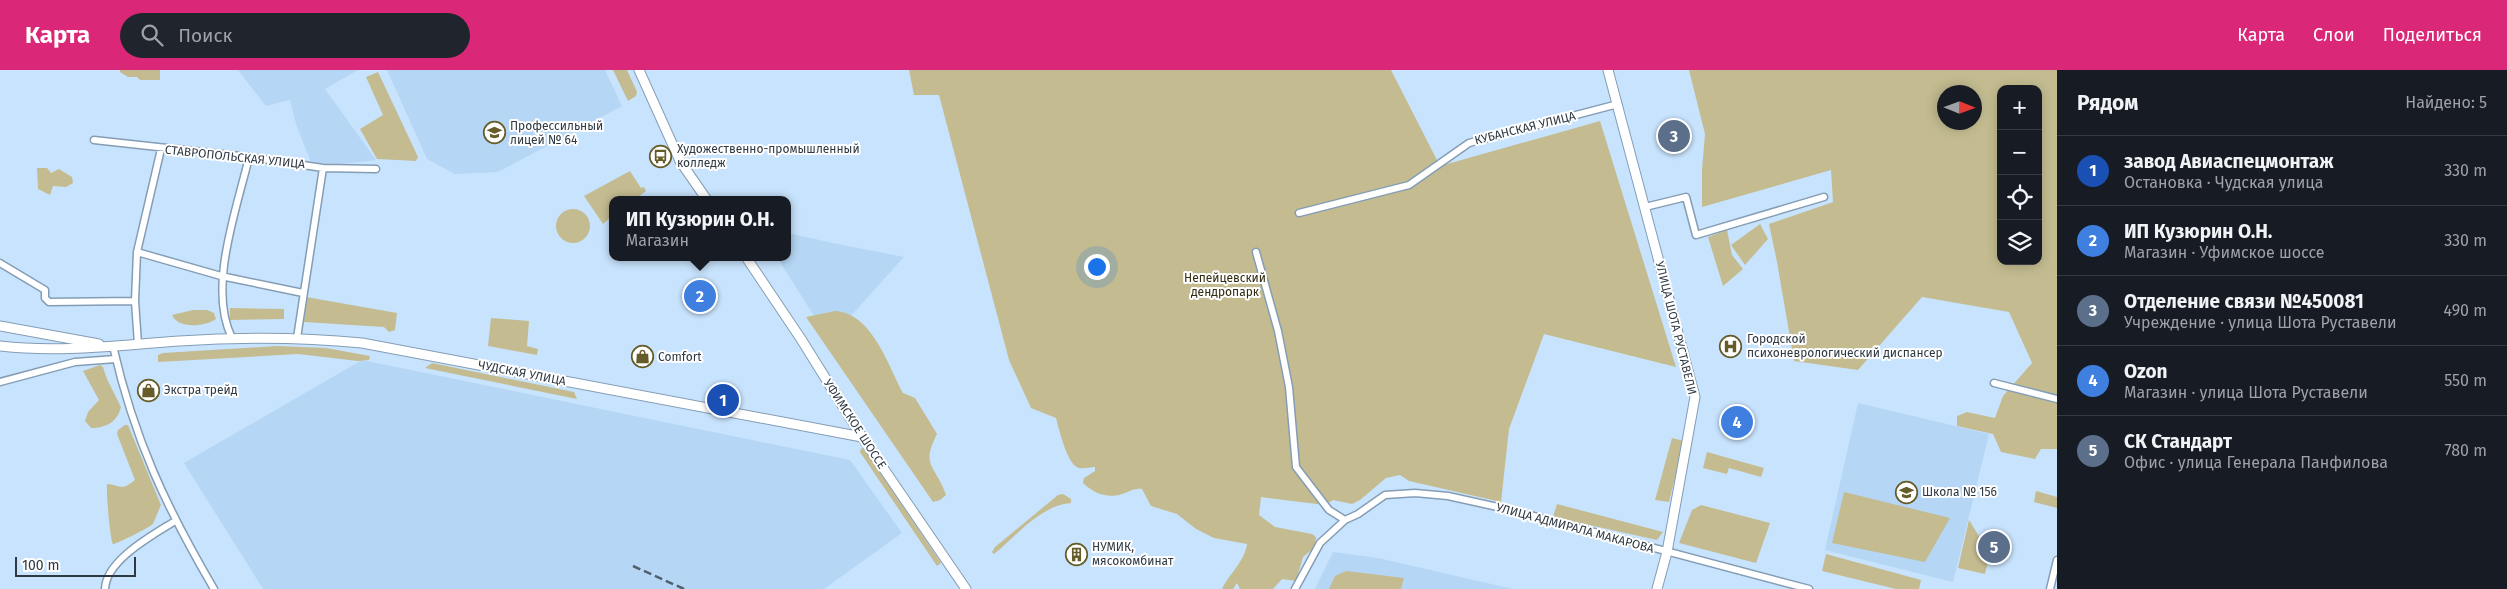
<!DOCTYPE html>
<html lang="ru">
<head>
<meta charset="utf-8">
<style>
	body { margin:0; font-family:"Fira Sans",sans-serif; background:#20242c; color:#f1f3f6 }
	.controls { position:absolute; right:15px; top:15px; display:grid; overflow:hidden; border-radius:10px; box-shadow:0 2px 12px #0003 }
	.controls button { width:45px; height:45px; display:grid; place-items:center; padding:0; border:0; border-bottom:1px solid #363941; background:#171b24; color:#f1f3f6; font:25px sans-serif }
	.compass { position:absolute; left:1937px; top:15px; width:45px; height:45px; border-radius:50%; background:#171b24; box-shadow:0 2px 12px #0003; rotate:91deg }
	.scale { position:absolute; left:15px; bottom:12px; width:121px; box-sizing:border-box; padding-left:5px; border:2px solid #2e3943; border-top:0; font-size:14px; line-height:18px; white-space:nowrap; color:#2e3943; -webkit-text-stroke:4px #fff; paint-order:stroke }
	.you { position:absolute; left:1096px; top:196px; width:18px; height:18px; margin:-12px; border:4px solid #fff; border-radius:50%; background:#1a73e8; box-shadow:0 0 0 8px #1a73e833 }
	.badge { display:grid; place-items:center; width:32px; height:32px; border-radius:50%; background:#db2777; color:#fff; font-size:16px; font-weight:700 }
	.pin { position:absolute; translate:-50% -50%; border:2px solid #fff; box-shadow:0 1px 5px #0006 }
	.popup { position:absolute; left:609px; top:126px; width:182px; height:65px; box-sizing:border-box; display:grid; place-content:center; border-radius:10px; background:#171b24; filter:drop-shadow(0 1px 4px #0005); font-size:16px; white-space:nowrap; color:#9ea1a6 }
	.popup b { font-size:19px; color:#f1f3f6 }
	.popup::after { content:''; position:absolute; left:50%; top:100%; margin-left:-10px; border:10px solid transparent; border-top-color:#171b24 }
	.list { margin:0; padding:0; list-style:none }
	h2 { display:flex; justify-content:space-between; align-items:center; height:65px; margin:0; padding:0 20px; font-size:21px }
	h2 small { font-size:16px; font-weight:400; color:#9ea1a6 }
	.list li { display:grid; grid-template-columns:32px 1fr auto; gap:15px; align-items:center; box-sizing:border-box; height:70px; padding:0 20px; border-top:1px solid #363941 }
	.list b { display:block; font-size:19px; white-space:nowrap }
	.list p { margin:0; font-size:16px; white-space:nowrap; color:#9ea1a6 }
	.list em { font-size:16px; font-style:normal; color:#9ea1a6 }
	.icon { flex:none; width:28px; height:28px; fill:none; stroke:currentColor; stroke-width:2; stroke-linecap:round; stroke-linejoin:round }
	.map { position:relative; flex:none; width:2057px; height:519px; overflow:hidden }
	header { display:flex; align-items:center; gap:30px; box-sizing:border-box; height:70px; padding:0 25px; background:#db2777; color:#fff }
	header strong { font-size:24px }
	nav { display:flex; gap:28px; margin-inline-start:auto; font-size:18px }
	.search { width:350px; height:45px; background:#20242c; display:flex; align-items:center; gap:12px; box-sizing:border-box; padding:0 18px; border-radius:28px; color:#9ea1a6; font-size:19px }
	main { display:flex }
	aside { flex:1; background:#171b24 }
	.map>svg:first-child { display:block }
	.built { fill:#b5d6f4 }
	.green { fill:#c4bc90; fill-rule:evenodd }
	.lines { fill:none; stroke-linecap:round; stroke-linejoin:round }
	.street-casing { stroke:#849db5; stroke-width:9 }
	.secondary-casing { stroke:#849db5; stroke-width:11 }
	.street { stroke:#fff; stroke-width:6 }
	.secondary { stroke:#fff; stroke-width:9 }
	.rail { stroke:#52616e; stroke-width:2.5; stroke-dasharray:8 4; stroke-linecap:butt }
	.labels { text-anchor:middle; stroke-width:4; stroke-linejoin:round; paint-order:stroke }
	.poi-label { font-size:12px; fill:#2e3943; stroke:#fff; text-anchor:start }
	.street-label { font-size:12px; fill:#2e3943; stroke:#fff }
	.park-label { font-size:12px; fill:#302a0e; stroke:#fff }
</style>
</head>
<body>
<header>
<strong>Карта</strong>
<div class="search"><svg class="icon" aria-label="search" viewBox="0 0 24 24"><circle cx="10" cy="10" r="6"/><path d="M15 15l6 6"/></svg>Поиск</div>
<nav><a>Карта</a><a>Слои</a><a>Поделиться</a></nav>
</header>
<main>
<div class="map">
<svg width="2057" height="519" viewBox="0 0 2057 519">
	<rect width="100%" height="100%" fill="#c8e3fd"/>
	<path class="built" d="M238 0H358L325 19 376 90 334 95 311 92 296 54 290 30 266 36Z
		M387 0H605L622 36 498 102 455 104 427 89Z
		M788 163 833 173 904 187 829 270 777 187H788Z
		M362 290 850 390 902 463 824 519H263L184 393Z
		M1858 333 1989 364 1953 512 1825 480Z
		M1333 482 1378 488 1513 519H1315Z"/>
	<path class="green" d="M120 0H160V10H140L137 7H128L120 2Z
		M613 0H627L637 22 636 26 628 31Z
		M909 0H1391L1440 96 1600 51 1676 297 1544 264 1509 359 1501 432 1409 411 1400 405 1386 408 1360 430 1352 434 1333 430 1325 435 1261 427 1259 445 1275 457 1312 464 1316 467 1315 477 1303 487 1296 511 1282 509 1273 519H1240L1237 513 1233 519H1222C1229 504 1245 491 1247 474L1214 468 1196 459 1177 444 1151 436 1142 419C1132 418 1128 423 1119 425 1105 428 1092 422 1083 413L1084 408 1095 401V397C1090 397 1084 399 1079 398 1067 395 1059 359 1056 348L1031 338 1009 290 939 25H914Z
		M1689 0H2057V379H2041L2035 389 2001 382 1993 364 1957 356V346L1967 342 1995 348 2003 326 2032 293 2009 242 1922 227 1858 300 1794 291 1777 192 1769 154 1833 132 1831 100 1702 137V100L1705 64ZM2001 19H2038V191H2001ZM1944 22H1974V52H1944Z
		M378 2 418 87 416 91 377 89 360 59 383 45 366 7Z
		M37 98H47L51 103 59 99 72 107 73 113 66 117 53 116 50 125 38 119Z
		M630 101 641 118 644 117 646 121 634 130H612V146L603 154 584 126Z
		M556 156a17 17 0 1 1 34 0a17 17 0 1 1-34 0Z
		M1760 154 1768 169 1745 195 1731 175Z
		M1727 160 1732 185 1743 199 1723 216 1708 167Z
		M306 227 397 243 395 260 389 262 384 257 304 252Z
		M230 238 284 239V249L230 250Z
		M193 240H207L214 243 216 249C205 257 178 259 172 245Z
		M835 241C872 243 888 295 903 323L915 328 937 364C920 397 936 395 946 425L940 430 933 432 806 247Z
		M491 248 529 251 527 276 538 279 537 285 488 276Z
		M277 276 326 278 370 286 369 290 358 291 298 284 158 292V285L163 283Z
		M432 293 574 322 577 329 425 298Z
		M100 295 103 297 107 309 121 337C117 353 105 358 91 358L85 351 88 342 99 330 83 301Z
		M125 355H128L161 435 153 454C148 458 119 473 113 474 110 469 106 422 107 414 122 415 120 422 135 410L117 364 118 360Z
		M1672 368 1684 371 1669 432 1655 430Z
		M861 378 865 380 941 493 937 496 860 382Z
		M1707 382 1764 398 1761 407 1729 398 1731 391 1727 404 1703 398Z
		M2036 421 2057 427V438L2034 432Z
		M1844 422 1950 448 1925 492 1832 473Z
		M1063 424 1071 429V433C1041 435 1016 466 994 484L992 482 995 477 1058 425Z
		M1557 434 1663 462 1657 470 1553 447Z
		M1701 435 1770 453 1756 493 1679 473 1692 440Z
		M1969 450 1990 484 1985 504 1958 498Z
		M1826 484 1921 510 1919 519H1896L1822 501Z
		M1346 501 1404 508 1401 519H1329L1335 506Z"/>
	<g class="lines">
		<defs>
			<path id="street" d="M94 70 249 87 323 98 376 99
				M1645 137 1686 127 1696 165 1824 127
				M1299 143 1409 115 1469 73 1618 34
				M137 182 221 206 303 223
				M1256 182 1278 261 1289 317 1296 397 1329 440 1345 450
				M0 193 45 220V228L49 232 135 231
				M232 268C207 218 237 139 249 87
				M297 268 323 98
				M138 274 135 231 137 182 161 79
				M113 276C134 369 166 437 214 519
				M0 312 75 292 116 289
				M1994 313 2057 329
				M105 519C106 490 153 465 175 451
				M1295 519 1320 473 1345 450 1358 444 1385 425 1415 423 1448 426 1511 440 1809 519
				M2050 519 2057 490"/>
			<path id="secondary" d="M639 0 680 91 707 130
				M1608 0 1695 327 1667 482 1657 519
				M746 187 801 269 862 367 966 519
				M0 256 99 274
				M0 276C60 283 119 275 179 271 240 267 301 267 362 273L862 367"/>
		</defs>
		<use href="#street" class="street-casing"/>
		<use href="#secondary" class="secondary-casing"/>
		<use href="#street" class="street"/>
		<use href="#secondary" class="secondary"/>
		<path class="rail" d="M633 496 684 519"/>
	</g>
	<defs>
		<symbol id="university-ring" viewBox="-11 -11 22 22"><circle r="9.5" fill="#fff" stroke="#665c29" stroke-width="1.5"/><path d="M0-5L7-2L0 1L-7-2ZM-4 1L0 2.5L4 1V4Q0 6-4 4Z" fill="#665c29"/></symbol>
		<symbol id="bus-ring" viewBox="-11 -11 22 22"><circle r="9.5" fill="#fff" stroke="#665c29" stroke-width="1.5"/><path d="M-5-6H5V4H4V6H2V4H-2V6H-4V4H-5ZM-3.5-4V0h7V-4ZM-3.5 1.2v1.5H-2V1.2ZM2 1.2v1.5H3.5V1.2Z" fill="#665c29"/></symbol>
		<symbol id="hospital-ring" viewBox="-11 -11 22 22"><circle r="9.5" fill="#fff" stroke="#665c29" stroke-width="1.5"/><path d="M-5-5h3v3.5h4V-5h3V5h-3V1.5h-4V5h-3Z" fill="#665c29"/></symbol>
		<symbol id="shop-ring" viewBox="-11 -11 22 22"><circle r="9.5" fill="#fff" stroke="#665c29" stroke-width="1.5"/><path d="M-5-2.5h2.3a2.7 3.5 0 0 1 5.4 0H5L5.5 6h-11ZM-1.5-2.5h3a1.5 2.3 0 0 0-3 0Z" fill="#665c29"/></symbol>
		<symbol id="school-ring" viewBox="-11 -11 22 22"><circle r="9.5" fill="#fff" stroke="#665c29" stroke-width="1.5"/><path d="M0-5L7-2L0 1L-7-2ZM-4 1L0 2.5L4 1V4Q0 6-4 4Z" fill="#665c29"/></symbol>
		<symbol id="building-ring" viewBox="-11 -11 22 22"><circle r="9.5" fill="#fff" stroke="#665c29" stroke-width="1.5"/><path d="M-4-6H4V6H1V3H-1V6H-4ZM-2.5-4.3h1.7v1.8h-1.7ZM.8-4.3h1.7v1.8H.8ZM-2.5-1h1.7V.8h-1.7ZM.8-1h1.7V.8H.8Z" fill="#665c29"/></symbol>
	</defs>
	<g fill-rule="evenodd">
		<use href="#university-ring" x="482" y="50" width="25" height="25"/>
		<use href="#bus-ring" x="648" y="74" width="25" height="25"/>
		<use href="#hospital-ring" x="1718" y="264" width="25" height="25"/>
		<use href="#shop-ring" x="630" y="274" width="25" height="25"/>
		<use href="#shop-ring" x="136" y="308" width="25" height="25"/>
		<use href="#school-ring" x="1894" y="410" width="25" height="25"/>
		<use href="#building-ring" x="1064" y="472" width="25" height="25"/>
	</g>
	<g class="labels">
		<g class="poi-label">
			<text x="510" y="60">Профессильный<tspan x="510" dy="14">лицей № 64</tspan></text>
			<text x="677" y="83">Художественно-промышленный<tspan x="677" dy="14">колледж</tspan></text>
			<text x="1747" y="273">Городской<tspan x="1747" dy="14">психоневрологический диспансер</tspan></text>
			<text x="658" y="291">Comfort</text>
			<text x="164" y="324">Экстра трейд</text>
			<text x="1922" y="426">Школа № 156</text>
			<text x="1092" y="481">НУМИК,<tspan x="1092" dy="14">мясокомбинат</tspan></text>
		</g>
		<g class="street-label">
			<text transform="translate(1525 58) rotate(-14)" y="4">КУБАНСКАЯ УЛИЦА</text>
			<text transform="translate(235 87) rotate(6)" y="4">СТАВРОПОЛЬСКАЯ УЛИЦА</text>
			<text transform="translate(1676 258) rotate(76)" y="4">УЛИЦА ШОТА РУСТАВЕЛИ</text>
			<text transform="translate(522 303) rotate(11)" y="4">ЧУДСКАЯ УЛИЦА</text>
			<text transform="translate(855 354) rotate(57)" y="4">УФИМСКОЕ ШОССЕ</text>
			<text transform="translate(1575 458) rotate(15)" y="4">УЛИЦА АДМИРАЛА МАКАРОВА</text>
		</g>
		<g class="park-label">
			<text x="1225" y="212">Непейцевский<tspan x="1225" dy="14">дендропарк</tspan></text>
		</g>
	</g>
</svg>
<div class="controls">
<button>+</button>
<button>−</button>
<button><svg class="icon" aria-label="locate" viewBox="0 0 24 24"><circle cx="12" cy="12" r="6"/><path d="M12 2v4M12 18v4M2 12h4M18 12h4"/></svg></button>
<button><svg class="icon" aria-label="layers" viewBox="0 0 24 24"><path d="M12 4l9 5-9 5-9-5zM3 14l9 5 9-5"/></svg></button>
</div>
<svg class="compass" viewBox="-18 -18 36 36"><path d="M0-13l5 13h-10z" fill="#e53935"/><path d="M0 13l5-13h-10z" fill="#9ea1a6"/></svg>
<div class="scale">100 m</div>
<div class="you"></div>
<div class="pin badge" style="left:723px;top:330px;background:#1a4fb4">1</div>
<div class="pin badge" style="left:700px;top:226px;background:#3f7fe0">2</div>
<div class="popup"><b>ИП Кузюрин О.Н.</b>Магазин</div>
<div class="pin badge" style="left:1674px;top:66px;background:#5c6f8a">3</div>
<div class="pin badge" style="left:1737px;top:352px;background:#3f7fe0">4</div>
<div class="pin badge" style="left:1994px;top:477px;background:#5c6f8a">5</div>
</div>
<aside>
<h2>Рядом<small>Найдено: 5</small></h2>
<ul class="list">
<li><span class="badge" style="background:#1a4fb4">1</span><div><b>завод Авиаспецмонтаж</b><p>Остановка · Чудская улица</p></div><em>330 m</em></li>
<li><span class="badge" style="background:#3f7fe0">2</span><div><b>ИП Кузюрин О.Н.</b><p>Магазин · Уфимское шоссе</p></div><em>330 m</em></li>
<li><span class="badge" style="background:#5c6f8a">3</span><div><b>Отделение связи №450081</b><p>Учреждение · улица Шота Руставели</p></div><em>490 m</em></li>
<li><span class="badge" style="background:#3f7fe0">4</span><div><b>Ozon</b><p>Магазин · улица Шота Руставели</p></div><em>550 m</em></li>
<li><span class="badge" style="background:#5c6f8a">5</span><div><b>СК Стандарт</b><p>Офис · улица Генерала Панфилова</p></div><em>780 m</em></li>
</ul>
</aside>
</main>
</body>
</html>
